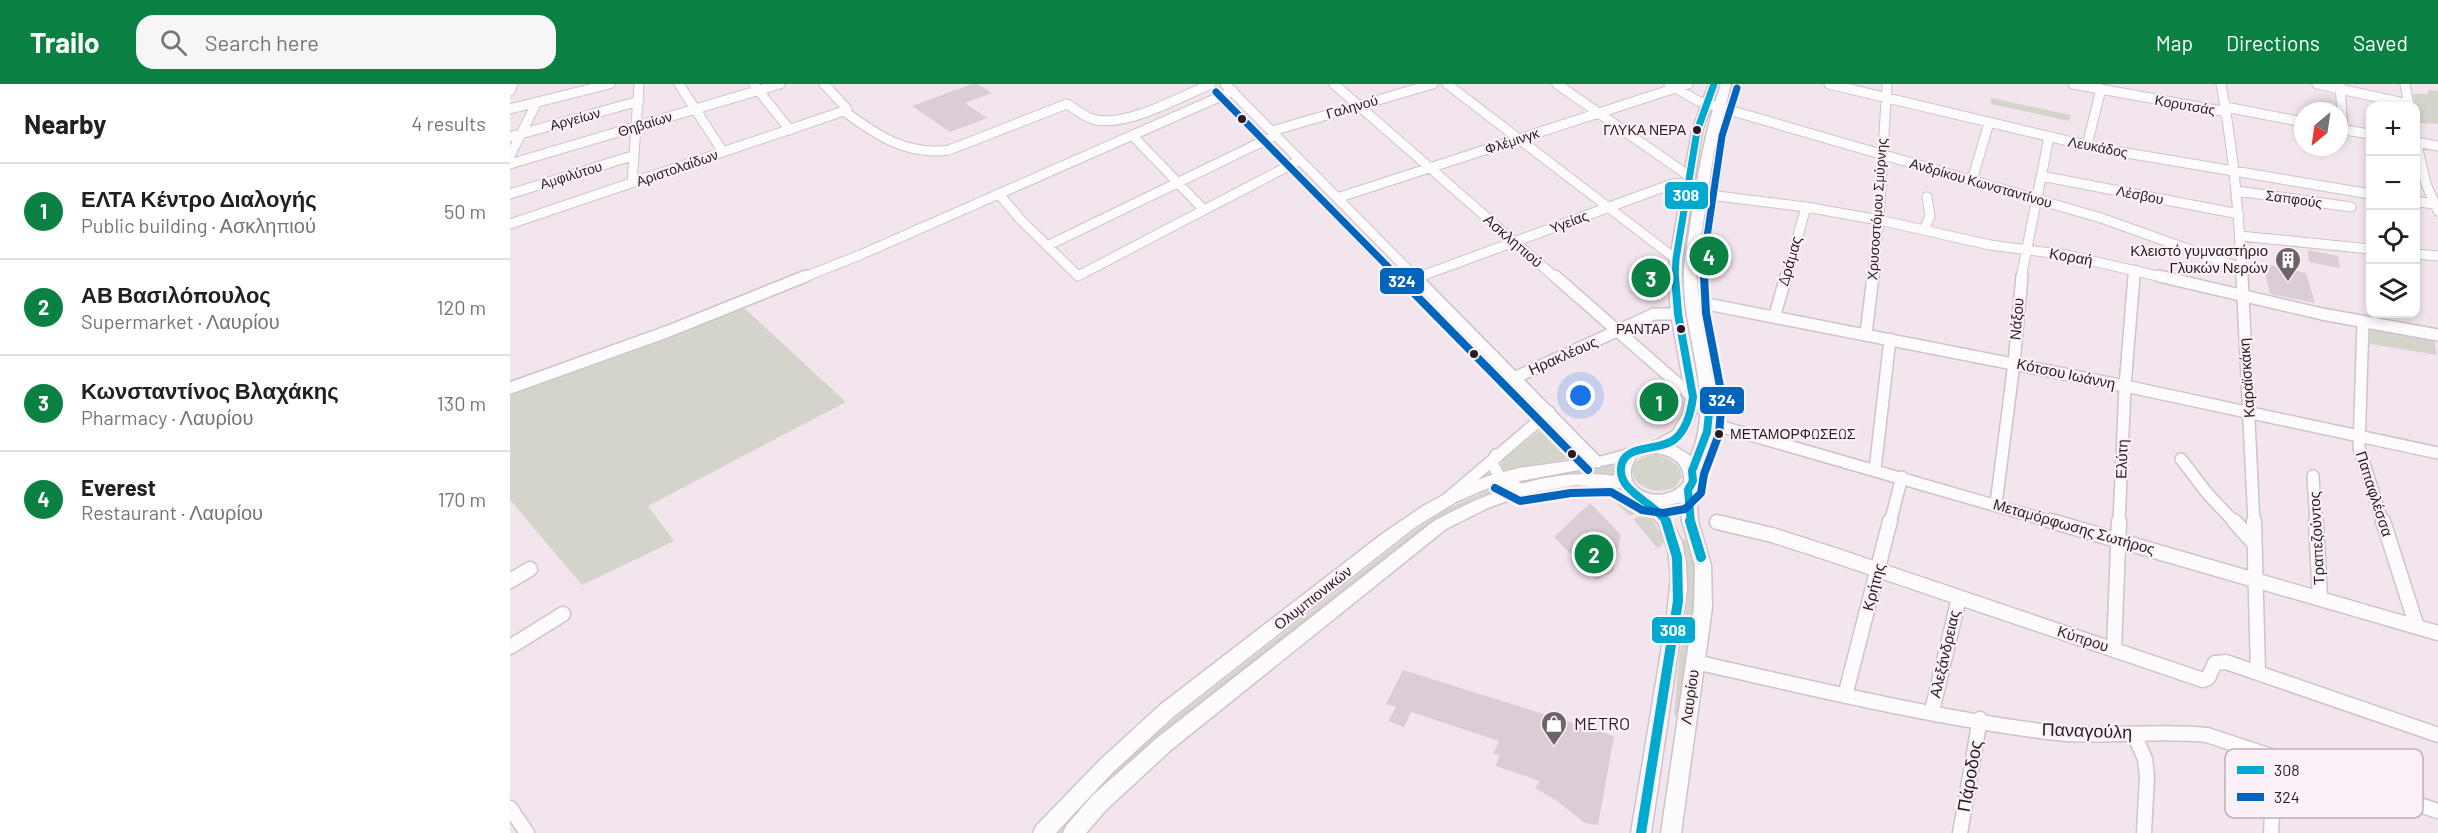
<!DOCTYPE html>
<html lang="en">
<head>
<meta charset="utf-8">
<style>
	body { margin:0; font-family:Barlow,sans-serif; background:#f6f6f6; color:#202124 }
	.controls { position:absolute; right:18px; top:18px; display:grid; overflow:hidden; border-radius:12px; box-shadow:0 3px 9px #0003 }
	.controls button { width:54px; height:54px; display:grid; place-items:center; padding:0; border:0; border-bottom:2px solid #e0e0e0; background:#fff; color:#202124; font:30px sans-serif }
	.compass { position:absolute; left:1784px; top:18px; width:54px; height:54px; border-radius:50%; background:#fff; box-shadow:0 3px 9px #0003; rotate:209deg }
	.you { position:absolute; left:1071px; top:312px; width:21px; height:21px; margin:-15px; border:4px solid #fff; border-radius:50%; background:#1a73e8; box-shadow:0 0 0 9px #1a73e833 }
	.badge { display:grid; place-items:center; width:39px; height:39px; border-radius:50%; background:#0b8043; color:#fff; font-size:20px; font-weight:700 }
	.pin { position:absolute; translate:-50% -50%; border:3px solid #fff; box-shadow:0 2px 6px #0006 }
	.list { margin:0; padding:0; list-style:none }
	h2 { display:flex; justify-content:space-between; align-items:center; height:78px; margin:0; padding:0 24px; font-size:26px }
	h2 small { font-size:20px; font-weight:400; color:#757577 }
	.list li { display:grid; grid-template-columns:39px 1fr auto; gap:18px; align-items:center; box-sizing:border-box; height:96px; padding:0 24px; border-top:2px solid #e0e0e0 }
	.list b { display:block; font-size:22px; white-space:nowrap }
	.list p { margin:0; font-size:20px; white-space:nowrap; color:#757577 }
	.list em { font-size:20px; font-style:normal; color:#757577 }
	.icon { flex:none; width:33px; height:33px; fill:none; stroke:currentColor; stroke-width:2; stroke-linecap:round; stroke-linejoin:round }
	.map { position:relative; flex:none; width:1928px; height:749px; overflow:hidden }
	header { display:flex; align-items:center; gap:36px; box-sizing:border-box; height:84px; padding:0 30px; background:#0b8043; color:#fff }
	header strong { font-size:28px }
	nav { display:flex; gap:33px; margin-inline-start:auto; font-size:21px }
	.search { width:420px; height:54px; background:#f6f6f6; display:flex; align-items:center; gap:15px; box-sizing:border-box; padding:0 21px; border-radius:18px; color:#757577; font-size:22px }
	main { display:flex }
	aside { flex:1; background:#fff }
	.map>svg:first-child { display:block }
	.green { fill:#d4d4cb }
	.building { fill:#dacdd5 }
	.lines { fill:none; stroke-linecap:round; stroke-linejoin:round }
	.minor-far2-casing { stroke:#cec3ca; stroke-width:11 }
	.minor-far1-casing { stroke:#cec3ca; stroke-width:14 }
	.minor-casing { stroke:#cec3ca; stroke-width:17 }
	.major-casing { stroke:#cec3ca; stroke-width:3 }
	.minor-far2 { stroke:#fdfbfc; stroke-width:9 }
	.minor-far1 { stroke:#fdfbfc; stroke-width:11 }
	.minor { stroke:#fdfbfc; stroke-width:14 }
	.major { fill:#fdfbfc; fill-rule:evenodd }
	.bus-1-far2-casing { stroke:#fcf1f8; stroke-width:10 }
	.bus-1-far1-casing { stroke:#fcf1f8; stroke-width:13 }
	.bus-1-casing { stroke:#fcf1f8; stroke-width:15 }
	.bus-2-far1-casing { stroke:#fcf1f8; stroke-width:10 }
	.bus-2-casing { stroke:#fcf1f8; stroke-width:13 }
	.bus-1-far2 { stroke:#00a9ce; stroke-width:7 }
	.bus-1-far1 { stroke:#00a9ce; stroke-width:8 }
	.bus-1 { stroke:#00a9ce; stroke-width:10 }
	.bus-2-far1 { stroke:#0065bd; stroke-width:7 }
	.bus-2 { stroke:#0065bd; stroke-width:8 }
	.bus-dot { fill:#261d23; stroke:#fcf1f8; stroke-width:2 }
	.labels { text-anchor:middle; stroke-width:4.5; stroke-linejoin:round; paint-order:stroke }
	.far-street-label { font-size:14px; fill:#261d23; stroke:#fcf1f8 }
	.bus-label { font-size:14px; fill:#261d23; stroke:#fcf1f8; text-anchor:end }
	.street-label { font-size:15px; fill:#261d23; stroke:#fcf1f8 }
	.poi-label { font-size:15px; fill:#261d23; stroke:#fcf1f8; text-anchor:end }
	.near-poi-label { font-size:18px; fill:#261d23; stroke:#fcf1f8; text-anchor:start }
	.near-street-label { font-size:18px; fill:#261d23; stroke:#fcf1f8 }
	.key { fill:#fcf1f8; stroke:#bcb1b8; stroke-width:1.5 }
	.key-label { font-size:16px; fill:#261d23 }
	.line-badge { stroke:#fcf1f8; stroke-width:2 }
	.badge-label { font-size:16px; text-anchor:middle; font-weight:bold; fill:#fff }
</style>
</head>
<body>
<header>
<strong>Trailo</strong>
<div class="search"><svg class="icon" aria-label="search" viewBox="0 0 24 24"><circle cx="10" cy="10" r="6"/><path d="M15 15l6 6"/></svg>Search here</div>
<nav><a>Map</a><a>Directions</a><a>Saved</a></nav>
</header>
<main>
<aside>
<h2>Nearby<small>4 results</small></h2>
<ul class="list">
<li><span class="badge">1</span><div><b>ΕΛΤΑ Κέντρο Διαλογής</b><p>Public building · Ασκληπιού</p></div><em>50 m</em></li>
<li><span class="badge">2</span><div><b>ΑΒ Βασιλόπουλος</b><p>Supermarket · Λαυρίου</p></div><em>120 m</em></li>
<li><span class="badge">3</span><div><b>Κωνσταντίνος Βλαχάκης</b><p>Pharmacy · Λαυρίου</p></div><em>130 m</em></li>
<li><span class="badge">4</span><div><b>Everest</b><p>Restaurant · Λαυρίου</p></div><em>170 m</em></li>
</ul>
</aside>
<div class="map">
<svg width="1928" height="749" viewBox="0 0 1928 749">
	<rect width="100%" height="100%" fill="#f3e5ee"/>
	<path class="green" d="M1918 6 1928 7V40L1908 39 1903 10H1918Z
		M1481 14 1561 31 1559 37 1481 20Z
		M232 222 336 318 138 422 164 457 72 501 0 416V308Z
		M1859 243 1924 255 1927 271 1860 260Z
		M1039 339 1071 373 993 386 991 380 994 375Z
		M1147 371C1159 374 1170 379 1172 393L1165 403C1128 420 1100 373 1147 371Z
		M1103 381 1104 391 1079 390 1011 397Z
		M1089 403 1102 404 1134 425 1120 432Z
		M982 405 989 406 967 414 923 439 556 749H548L592 699 632 660 905 446 937 425Z
		M1138 428 1155 457 1148 465 1123 435Z
		M1178 455 1186 488 1185 514 1167 632 1164 631C1166 613 1167 594 1169 575 1175 535 1183 496 1171 456Z"/>
	<path class="building" d="M462 0H467L482 9 455 19 477 34 440 48 402 22Z
		M1798 166 1828 172 1830 184 1799 178Z
		M1753 180 1796 189 1805 219 1760 210Z
		M1080 419 1111 451 1103 487 1086 496 1044 453Z
		M893 586 1104 652 1088 741 1075 739 1047 717 1025 704 1030 697 986 682 989 671 983 670 989 657 901 628 894 643 878 637 886 623 876 620Z"/>
	<g class="lines">
		<defs>
			<path id="minor-far2" d="M169 0 213 68
				M314 0 337 25 334 27
				M715 0 906 194
				M824 0 1046 194
				M937 0 1166 175
				M1047 0 1179 92
				M1159 0 1188 17 1591 134 1731 184
				M1319 0 1587 64 1860 110
				M1563 0 1717 28
				M1711 0C1723 64 1729 129 1732 194
				M1807 0 1899 20
				M1830 0 1833 46
				M1895 0 1899 22
				M244 1 280 46
				M0 7 3 0
				M1716 23 1793 38
				M0 25 100 0
				M334 27C366 51 397 72 439 66L557 20C566 25 575 34 586 36 619 42 670 13 701 0
				M1829 45 1860 50
				M762 47 923 0
				M622 51 694 126 790 76
				M0 53 129 17
				M1906 57 1916 100 1928 127
				M1906 58 1928 62
				M1577 61 1591 5
				M0 72 27 18
				M0 80 270 0
				M1531 92 1729 130
				M1462 96 1479 39
				M122 99 129 0
				M1727 107 1841 123
				M0 110 122 72
				M489 110 511 136 568 192 694 126
				M1191 110 1296 123 1369 136 1480 161 1557 171 1656 194
				M827 114 1178 0
				M1906 117 1928 121
				M0 140 334 27
				M1414 146 1420 132 1417 113
				M1730 152 1860 165
				M537 162 766 51
				M1906 170 1928 172
				M292 194 350 171 723 7
				M906 194 1162 100 1178 99
				M1276 194 1296 123
				M1362 194 1369 136 1377 0
				M1511 194 1539 53
				M1624 194 1625 186"/>
			<path id="minor-far1" d="M904 192 1087 378
				M1045 192 1183 313
				M1649 192 1812 230 1928 251
				M1732 192 1744 439
				M906 194 910 192
				M1182 217 1615 302 1928 369
				M1265 231 1276 192
				M1853 238 1849 364 1873 439
				M1356 250 1363 192
				M1004 294 1144 230H1168
				M0 304 159 247 296 192
				M1199 339 1546 439
				M986 371 982 379 989 392 1010 405
				M1671 375 1697 409 1725 439
				M1365 386 1380 255
				M1803 392 1806 439
				M937 415 1039 328
				M1486 420 1504 279 1512 192
				M1207 438 1211 439
				M1380 439 1392 393
				M1609 439 1615 302 1624 192"/>
			<path id="minor" d="M1541 437 1928 549
				M1724 437 1744 459
				M1744 437 1748 589
				M1806 437 1810 515
				M1873 437 1907 543
				M1207 438 1262 451 1321 470 1693 596 1698 594 1705 579 1716 578 1928 651
				M0 497 20 485
				M0 563 53 530
				M1604 565 1609 437
				M1185 578C1302 604 1419 633 1538 648 1591 655 1644 645 1697 651L1928 727
				M1335 612 1380 437
				M1422 627 1449 514
				M1624 650 1635 675 1637 692 1634 749
				M0 724 17 749
				M1450 749 1470 635
				M1761 749 1765 675"/>
			<path id="major" d="M1199 0H1209L1192 47 1172 175 1171 200 1175 230 1190 313 1189 322 1178 348 1163 361 1181 372C1205 315 1176 260 1174 202 1173 182 1177 162 1180 143 1187 94 1195 46 1211 0H1221L1204 67 1186 186 1190 228 1206 316 1205 338 1200 362 1189 388 1190 398 1186 406 1188 437 1201 481 1202 524 1171 749H1151L1184 524 1185 481 1172 437 1171 418 1154 422 1172 458 1176 479 1177 506 1141 749H1121L1157 532 1161 492 1158 466 1149 440 1131 418 1113 408 1110 404 1066 401 1019 409 978 424 936 445 661 666 597 725 576 749H553L556 742 583 711 647 654 924 437C980 407 1041 383 1104 392L1106 379 983 402 946 418 904 444 663 633 603 688 546 749H523L526 742 590 676 650 621 872 450 913 422 935 410 978 392 1009 384 1089 373 1143 358 1163 347 1173 330 1176 313 1161 230 1159 200 1160 175 1182 47ZM1144 369C1161 370 1176 379 1174 398 1154 425 1103 406 1127 372Z"/>
		</defs>
		<use href="#minor-far2" class="minor-far2-casing"/>
		<use href="#minor-far1" class="minor-far1-casing"/>
		<use href="#minor" class="minor-casing"/>
		<use href="#major" class="major-casing"/>
		<use href="#minor-far2" class="minor-far2"/>
		<use href="#minor-far1" class="minor-far1"/>
		<use href="#minor" class="minor"/>
		<use href="#major" class="major"/>
		<defs>
			<path id="bus-1-far2" d="M1165 194 1166 175 1187 47 1204 0"/>
			<path id="bus-1-far1" d="M1157 439C1146 419 1108 408 1111 384 1113 359 1150 368 1165 355 1177 345 1181 328 1183 313L1168 230 1165 192
				M1181 439 1178 406 1183 397 1182 387 1197 348 1200 319"/>
			<path id="bus-1" d="M1180 437 1191 473
				M1131 749 1168 517 1167 473 1156 437"/>
			<path id="bus-2-far1" d="M706 8 889 194
				M1194 194 1193 180 1212 52 1227 4"/>
			<path id="bus-2" d="M887 192 1078 386
				M985 404 1010 417 1061 409 1101 408 1132 426 1153 429 1175 425 1191 409 1194 390 1209 350 1212 313 1196 229 1194 192"/>
		</defs>
		<use href="#bus-1-far2" class="bus-1-far2-casing"/>
		<use href="#bus-1-far1" class="bus-1-far1-casing"/>
		<use href="#bus-1" class="bus-1-casing"/>
		<use href="#bus-2-far1" class="bus-2-far1-casing"/>
		<use href="#bus-2" class="bus-2-casing"/>
		<use href="#bus-1-far2" class="bus-1-far2"/>
		<use href="#bus-1-far1" class="bus-1-far1"/>
		<use href="#bus-1" class="bus-1"/>
		<use href="#bus-2-far1" class="bus-2-far1"/>
		<use href="#bus-2" class="bus-2"/>
	</g>
	<defs>
		<symbol id="building-pin" viewBox="-11 -11 22 30"><path d="M0 17L-7.5 6A9.5 9.5 0 1 1 7.5 6Z" fill="#6e636a" stroke="#fcf1f8"/><path d="M-4-6H4V6H1V3H-1V6H-4ZM-2.5-4.3h1.7v1.8h-1.7ZM.8-4.3h1.7v1.8H.8ZM-2.5-1h1.7V.8h-1.7ZM.8-1h1.7V.8H.8Z" fill="#fff"/></symbol>
		<symbol id="shop-pin" viewBox="-11 -11 22 30"><path d="M0 17L-7.5 6A9.5 9.5 0 1 1 7.5 6Z" fill="#6e636a" stroke="#fcf1f8"/><path d="M-5-2.5h2.3a2.7 3.5 0 0 1 5.4 0H5L5.5 6h-11ZM-1.5-2.5h3a1.5 2.3 0 0 0-3 0Z" fill="#fff"/></symbol>
	</defs>
	<g fill-rule="evenodd">
		<use href="#building-pin" x="1763" y="161" width="30" height="40"/>
		<use href="#shop-pin" x="1029" y="625" width="30" height="40"/>
	</g>
	<g class="bus-dot">
		<circle cx="732" cy="35" r="5"/>
		<circle cx="1187" cy="46" r="5"/>
		<circle cx="1171" cy="245" r="5"/>
		<circle cx="964" cy="270" r="5"/>
		<circle cx="1209" cy="350" r="5"/>
		<circle cx="1062" cy="370" r="5"/>
	</g>
	<g class="labels">
		<g class="far-street-label">
			<text transform="translate(1675 21) rotate(10)" y="5">Κορυτσάς</text>
			<text transform="translate(842 23) rotate(-16)" y="5">Γαληνού</text>
			<text transform="translate(65 35) rotate(-15)" y="5">Αργείων</text>
			<text transform="translate(135 40) rotate(-17)" y="5">Θηβαίων</text>
			<text transform="translate(1002 57) rotate(-18)" y="5">Φλέμινγκ</text>
			<text transform="translate(1588 63) rotate(11)" y="5">Λευκάδος</text>
			<text transform="translate(167 84) rotate(-19)" y="5">Αριστολαίδων</text>
			<text transform="translate(61 91) rotate(-17)" y="5">Αμφιλύτου</text>
			<text transform="translate(1471 99) rotate(16)" y="5">Ανδρίκου Κωνσταντίνου</text>
			<text transform="translate(1630 111) rotate(11)" y="5">Λέσβου</text>
			<text transform="translate(1784 115) rotate(8)" y="5">Σαπφούς</text>
			<text transform="translate(1367 125) rotate(-86)" y="5">Χρυσοστόμου Σμύρνης</text>
			<text transform="translate(1059 138) rotate(-21)" y="5">Υγείας</text>
		</g>
		<g class="bus-label">
			<text x="1176" y="51">ΓΛΥΚΑ ΝΕΡΑ</text>
			<text x="1160" y="250">ΡΑΝΤΑΡ</text>
			<text x="1220" y="355" text-anchor="start">ΜΕΤΑΜΟΡΦΩΣΕΩΣ</text>
		</g>
		<g class="street-label">
			<text transform="translate(1003 157) rotate(41)" y="5">Ασκληπιού</text>
			<text transform="translate(1561 173) rotate(10)" y="5">Κοραή</text>
			<text transform="translate(1280 177) rotate(-74)" y="5">Δράμας</text>
			<text transform="translate(1507 235) rotate(-85)" y="5">Νάξου</text>
			<text transform="translate(1053 272) rotate(-24)" y="5">Ηρακλέους</text>
			<text transform="translate(1556 290) rotate(12)" y="5">Κότσου Ιωάννη</text>
			<text transform="translate(1737 294) rotate(-94)" y="5">Καραϊσκάκη</text>
			<text transform="translate(1612 375) rotate(-88)" y="5">Ελύτη</text>
			<text transform="translate(1864 410) rotate(72)" y="5">Παπαφλέσσα</text>
			<text transform="translate(1564 443) rotate(16)" y="5">Μεταμόρφωσης Σωτήρος</text>
			<text transform="translate(1807 454) rotate(-93)" y="5">Τραπεζούντος</text>
			<text transform="translate(1364 503) rotate(-75)" y="5">Κρήτης</text>
			<text transform="translate(803 514) rotate(-38)" y="5">Ολυμπιονικών</text>
			<text transform="translate(1573 555) rotate(18)" y="5">Κύπρου</text>
			<text transform="translate(1435 570) rotate(-77)" y="5">Αλεξάνδρειας</text>
			<text transform="translate(1180 613) rotate(-82)" y="5">Λαυρίου</text>
		</g>
		<g class="poi-label">
			<text x="1758" y="172">Κλειστό γυμναστήριο<tspan x="1758" dy="17">Γλυκών Νερών</tspan></text>
		</g>
		<g class="near-poi-label">
			<text x="1064" y="646">METRO</text>
		</g>
		<g class="near-street-label">
			<text transform="translate(1577 647) rotate(2)" y="6">Παναγούλη</text>
			<text transform="translate(1460 692) rotate(-80)" y="6">Πάροδος</text>
		</g>
	</g>
	<rect x="1715" y="665" width="198" height="69" rx="9" class="key"/>
	<rect x="1727" y="682" width="27" height="8" fill="#00a9ce"/>
	<rect x="1727" y="709" width="27" height="8" fill="#0065bd"/>
	<g class="key-label">
		<text x="1764" y="692">308</text>
		<text x="1764" y="719">324</text>
	</g>
	<g class="line-badge">
		<rect x="1154" y="97" width="45" height="29" rx="6" fill="#00a9ce"/>
		<rect x="869" y="183" width="46" height="28" rx="6" fill="#0065bd"/>
		<rect x="1189" y="302" width="46" height="29" rx="6" fill="#0065bd"/>
		<rect x="1141" y="532" width="45" height="28" rx="6" fill="#00a9ce"/>
	</g>
	<g class="badge-label">
		<text x="1176" y="117">308</text>
		<text x="892" y="203">324</text>
		<text x="1212" y="322">324</text>
		<text x="1163" y="552">308</text>
	</g>
</svg>
<div class="controls">
<button>+</button>
<button>−</button>
<button><svg class="icon" aria-label="locate" viewBox="0 0 24 24"><circle cx="12" cy="12" r="6"/><path d="M12 2v4M12 18v4M2 12h4M18 12h4"/></svg></button>
<button><svg class="icon" aria-label="layers" viewBox="0 0 24 24"><path d="M12 4l9 5-9 5-9-5zM3 14l9 5 9-5"/></svg></button>
</div>
<svg class="compass" viewBox="-18 -18 36 36"><path d="M0-13l5 13h-10z" fill="#e53935"/><path d="M0 13l5-13h-10z" fill="#757577"/></svg>
<div class="you"></div>
<div class="pin badge" style="left:1149px;top:318px">1</div>
<div class="pin badge" style="left:1084px;top:470px">2</div>
<div class="pin badge" style="left:1141px;top:194px">3</div>
<div class="pin badge" style="left:1199px;top:172px">4</div>
</div>
</main>
</body>
</html>
